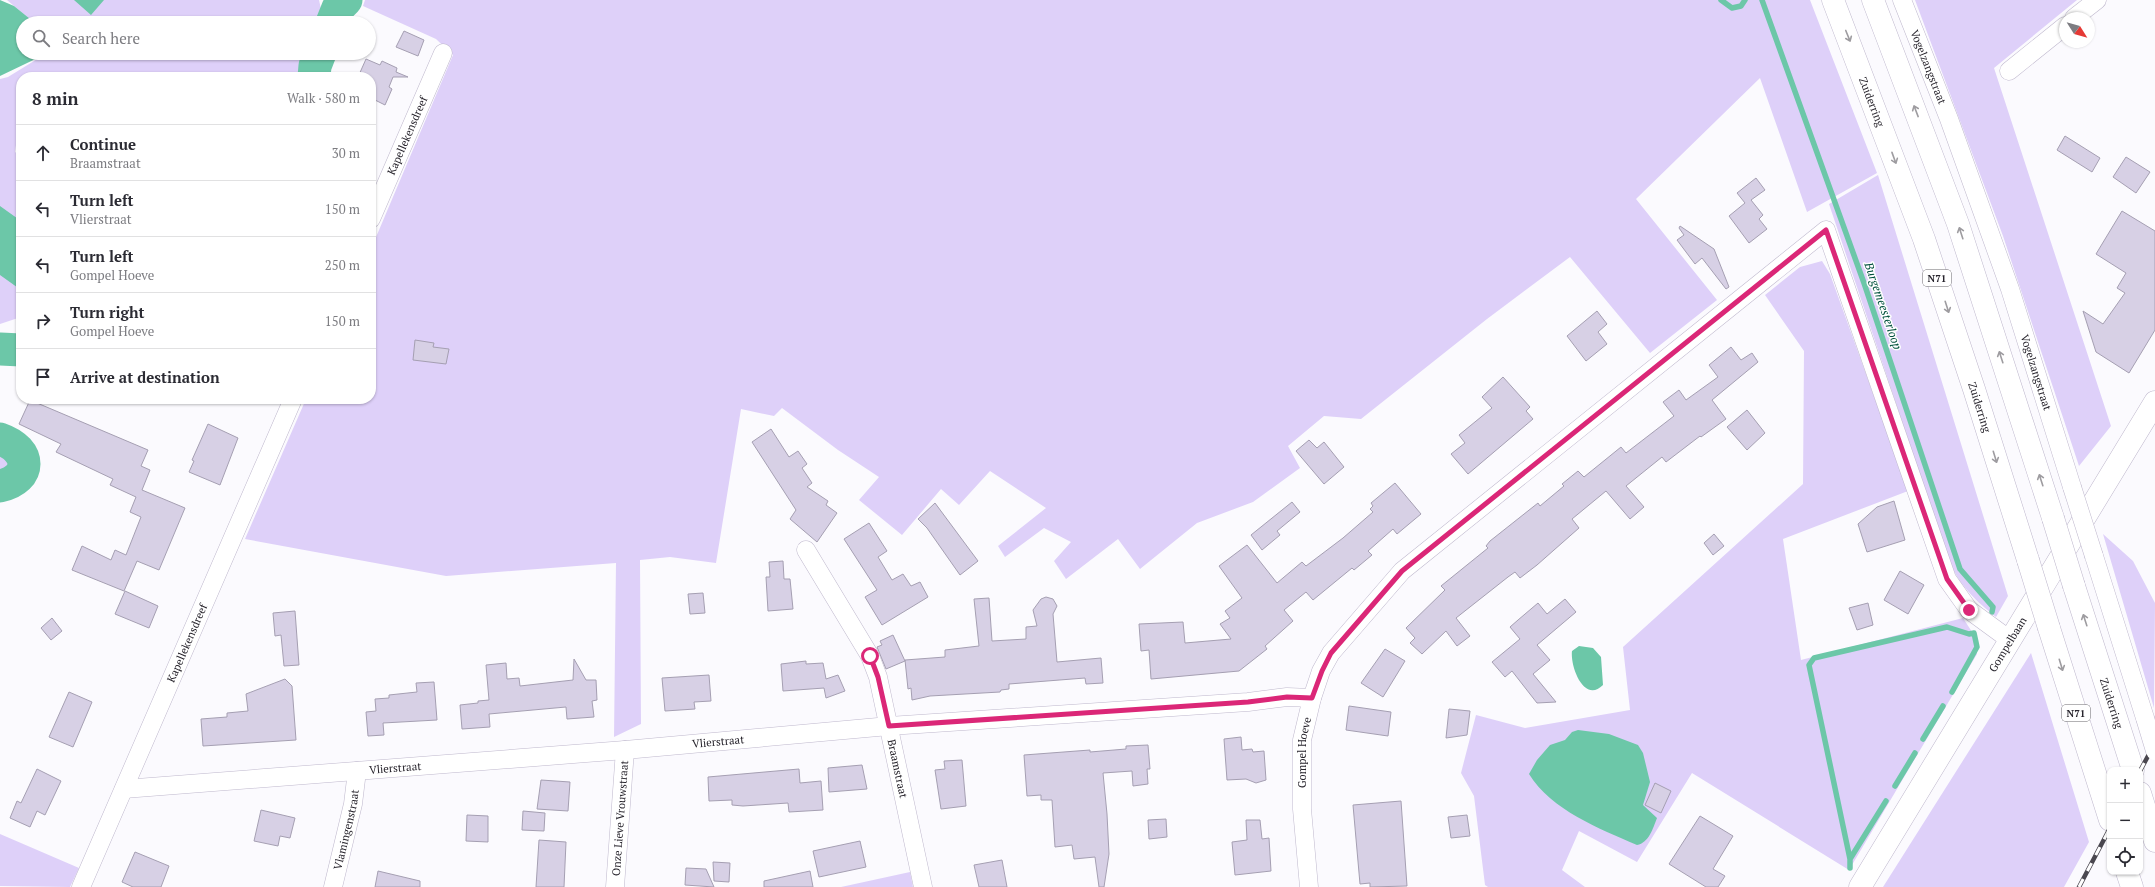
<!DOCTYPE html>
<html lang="en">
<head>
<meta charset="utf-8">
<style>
	body { margin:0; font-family:"PT Serif",serif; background:#f7f7f7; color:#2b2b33 }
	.controls { position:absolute; right:12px; bottom:12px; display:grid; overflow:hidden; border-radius:8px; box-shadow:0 1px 3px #0004 }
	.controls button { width:36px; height:36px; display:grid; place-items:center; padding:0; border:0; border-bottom:1px solid #e1e1e2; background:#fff; color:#2b2b33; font:20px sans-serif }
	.compass { position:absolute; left:2059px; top:12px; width:36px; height:36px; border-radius:50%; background:#fff; box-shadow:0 1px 3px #0004; rotate:127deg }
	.stop { position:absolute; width:12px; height:12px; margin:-9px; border:3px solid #db2777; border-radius:50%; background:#fff }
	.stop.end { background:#db2777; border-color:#fff; box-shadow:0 1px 4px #0008 }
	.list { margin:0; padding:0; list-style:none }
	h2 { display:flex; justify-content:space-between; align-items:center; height:52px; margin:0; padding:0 16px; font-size:17px }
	h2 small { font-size:13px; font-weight:400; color:#7c7c81 }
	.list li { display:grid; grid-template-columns:26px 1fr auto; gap:12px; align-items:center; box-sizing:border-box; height:56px; padding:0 16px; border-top:1px solid #e1e1e2 }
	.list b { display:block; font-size:15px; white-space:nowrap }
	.list p { margin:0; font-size:13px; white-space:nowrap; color:#7c7c81 }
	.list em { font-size:13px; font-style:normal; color:#7c7c81 }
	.icon { flex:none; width:22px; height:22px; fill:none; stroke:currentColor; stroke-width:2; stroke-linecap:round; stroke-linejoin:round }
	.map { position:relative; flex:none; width:2155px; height:887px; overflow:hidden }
	.search { position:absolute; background:#fff; box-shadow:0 1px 3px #0004; left:16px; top:16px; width:360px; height:44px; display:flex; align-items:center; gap:10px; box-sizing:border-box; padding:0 14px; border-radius:22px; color:#7c7c81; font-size:15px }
	.panel { position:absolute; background:#fff; box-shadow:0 1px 3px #0004; left:16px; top:72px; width:360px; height:332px; border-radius:16px }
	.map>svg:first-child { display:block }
	.green { fill:#ded0f9 }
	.water { fill:#6cc7a8 }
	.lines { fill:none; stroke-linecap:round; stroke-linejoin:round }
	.stream { stroke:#6cc7a8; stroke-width:5.5 }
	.river { stroke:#6cc7a8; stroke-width:33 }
	.building { fill:#d7d0e5; stroke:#a59fb2 }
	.minor-casing { stroke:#bfb8cd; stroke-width:19 }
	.tertiary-casing { stroke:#bfb8cd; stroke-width:23 }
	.trunk-casing { stroke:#bfb8cd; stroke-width:23 }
	.minor { stroke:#fff; stroke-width:18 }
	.tertiary { stroke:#fff; stroke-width:22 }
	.trunk { stroke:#fff; stroke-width:22 }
	.rail-casing { stroke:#4a474f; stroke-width:4.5 }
	.rail { stroke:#fff; stroke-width:3; stroke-dasharray:9; stroke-linecap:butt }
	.minor-bridge-casing { stroke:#bfb8cd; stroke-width:19; stroke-linecap:butt }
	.trunk-bridge-casing { stroke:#bfb8cd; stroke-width:23; stroke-linecap:butt }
	.minor-bridge { stroke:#fff; stroke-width:18 }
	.trunk-bridge { stroke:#fff; stroke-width:22 }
	.oneway { stroke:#9e9ca0 }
	.route { stroke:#db2777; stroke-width:5 }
	.labels { text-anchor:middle; stroke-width:3; stroke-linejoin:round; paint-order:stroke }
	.shield { fill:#fff; stroke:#68666b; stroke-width:1 }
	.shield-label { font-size:10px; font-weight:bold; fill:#27242c }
	.street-label { font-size:11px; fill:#27242c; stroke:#fff }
	.water-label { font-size:12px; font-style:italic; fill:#00503c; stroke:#fff }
</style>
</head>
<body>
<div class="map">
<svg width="2155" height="887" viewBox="0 0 2155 887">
	<rect width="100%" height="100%" fill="#fbfafe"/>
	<path class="green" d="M7 0H319L321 9 315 23H34Z
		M365 0H1810L1877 173 1807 212 1760 78 1636 199 1717 300 1650 353 1570 257 1487 319 1361 419 1324 416 1288 446 1300 468 1253 502 1197 523 1140 569 1118 539 1066 579 1054 561 1071 542 1044 528 1005 557 998 546 1046 508 990 471 959 505 941 489 902 535 859 500 879 477 838 450 782 408 774 416 741 409 716 563 670 557 640 560 641 724 614 737 616 563 446 576 245 539 306 399H371V249L453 55 436 39 363 6Z
		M1915 0H2077L1994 68 2111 426 2079 466 2003 236Z
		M47 53H304L297 77H21V135L17 138 15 152 21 156V317L0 324V79L8 77Z
		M1878 175 2008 596 1996 617C1976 601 1962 588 1950 564L1829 204Z
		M1822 261 1830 274 1908 491 1783 539 1801 660 1963 618 1974 635 1977 654 1849 870 1692 773 1637 862 1579 831 1562 870 1585 887H1488L1485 885 1474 796 1461 773 1476 715 1525 728 1630 710 1623 647 1803 484 1804 351 1765 295 1800 267Z
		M0 449 4 450 10 459V466L0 475Z
		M2103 534 2133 561 2155 603 2154 708Z
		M2031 653 2089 842 2064 887H1883Z
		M0 834 79 868 70 887 0 886Z
		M910 872 913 887H841Z"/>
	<path class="water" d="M0 0 14 6 35 23H23V53H48L0 76Z
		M74 0H104L91 15Z
		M0 206 21 221V290L0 275Z
		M1579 646 1593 648 1601 657 1603 685C1584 704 1570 666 1572 651Z
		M1578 730 1609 734 1638 745 1643 753 1650 782 1643 805 1657 818C1653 828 1649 843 1637 845 1600 829 1551 810 1529 774L1537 760 1550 745 1565 740 1572 732Z"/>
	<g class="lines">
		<path class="stream" d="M1721 0 1732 8 1741 6 1745 0
			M1762 0 1864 283 1960 569 1993 607 1992 612
			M1923 739 1943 706
			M1895 786 1915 753
			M1850 859 1809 665 1814 658 1947 627 1969 634 1974 633 1977 647 1952 692
			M1850 868V859L1886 801"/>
		<path class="river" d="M332 23 338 8 346 0
			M314 77 315 66 320 53
			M0 349 21 350
			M0 439C32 450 32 479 0 486"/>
	</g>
	<path class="building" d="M404 31 424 40 418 56 396 47Z
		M366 59 380 65 382 61 397 68 396 72 408 77H393L389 87 392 89 385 105 371 98V77H358Z
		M2065 136 2100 158 2092 172 2057 150Z
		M2126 157 2150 172 2136 193 2113 177Z
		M1756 178 1765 190 1751 200 1763 215 1759 219 1767 229 1749 243 1729 216 1745 203 1737 193Z
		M2122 211 2155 231V330L2129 373 2096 352 2083 311 2103 324 2125 293 2117 288 2126 273 2096 254Z
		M1680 226 1714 249 1729 287 1726 289 1702 258 1695 264 1677 240 1684 235 1679 228Z
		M1597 311 1607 324 1598 332 1607 344 1586 361 1567 336Z
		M415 340 434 343 433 347 449 349 446 364 413 360Z
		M1731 347 1741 360 1752 353 1758 362 1712 400 1726 419 1701 437 1700 436 1666 462 1662 457 1626 486 1644 507 1630 519 1606 491 1572 519 1579 528 1537 565 1520 578 1515 572 1508 577 1456 618 1470 636 1457 646 1446 631 1422 654 1410 643 1415 638 1406 628 1445 590 1441 586 1488 548 1486 546 1490 541 1538 503 1540 506 1564 486 1562 484 1578 471 1584 477 1621 447 1626 453 1674 416 1663 402 1679 390 1686 400 1718 377 1709 365Z
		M1503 377 1530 407 1526 411 1533 419 1468 474 1451 454 1465 443 1459 435 1492 408 1482 397Z
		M30 400 148 450 141 466 150 470 142 490 185 508 159 570 137 561 124 591 72 570 82 546 111 560 115 550 126 555 141 517 130 512 136 497 110 485 113 479 56 452 61 444 19 424Z
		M1747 410 1765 433 1747 450 1727 427Z
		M208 424 238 438 220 485 189 472 194 461 192 460Z
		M771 429 789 457 798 451 807 464 802 468 812 483 807 487 828 501 826 505 837 513 817 542 790 519 796 510 752 442Z
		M1309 440 1317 448 1324 442 1344 467 1324 484 1296 451Z
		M1395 483 1421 514 1397 534 1393 529 1368 551 1372 555 1354 570 1352 568 1313 600 1306 592 1284 610 1293 621 1265 646 1267 649 1239 671 1151 679 1149 650 1141 651 1139 624 1183 622 1185 643 1231 639 1220 624 1230 618 1225 611 1242 598 1219 566 1247 545 1277 583 1302 562 1306 566 1343 538 1373 512 1370 509 1373 506 1371 503Z
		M1894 501 1905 540 1867 552 1858 524 1877 507Z
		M1292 502 1300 512 1277 531 1280 535 1262 550 1251 535Z
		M935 503 978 561 960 575 927 528 918 519Z
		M869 523 887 551 878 557 892 580 903 574 911 586 920 582 928 597 882 625 865 597 877 590 844 539Z
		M1714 534 1724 546 1713 555 1704 543Z
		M783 561 784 579H790L793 609 768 611 766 577H770L769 562Z
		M1900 571 1924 585 1908 614 1884 600Z
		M125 591 158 606 149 628 115 614Z
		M703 593 705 613 690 614 688 594Z
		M1046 597 1053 599 1057 606 1053 614 1057 662 1101 658 1103 683 1086 684 1085 678 1009 684V689L1001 690 1000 692 930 696 912 700 911 688 908 689 905 660 945 657V650L979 646 974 599 989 598 992 641 1026 639V627L1037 626 1033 610 1041 599Z
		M1565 599 1576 612 1537 645 1550 660 1533 674 1556 702 1537 703 1512 671 1505 677 1492 662 1520 639 1510 627 1518 620 1538 603 1547 614Z
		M1868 603 1873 625 1857 630 1849 608Z
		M295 611 299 665 284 666 281 635 275 636 273 613Z
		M52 618 62 631 51 640 41 628Z
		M893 635 905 661 886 669 877 647 882 645 880 641Z
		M1385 649 1405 661 1383 697 1361 683Z
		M574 659 586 680H596L597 700 592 701 594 717 567 719 566 707 489 714 490 727 462 729 460 705 478 703V701L489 700 486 665 506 663 507 679 519 678 520 686 573 680Z
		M806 661V664L823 663 826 679 838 675 845 691 826 698 824 688 783 691 781 664Z
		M709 675 711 701 694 702 695 709 665 711 662 678Z
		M285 679 292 686 296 740 203 746 201 719 227 717V713L248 711 246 694Z
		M434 682 437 720 383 723 384 735 368 736 366 712 376 711 375 699 389 698V695L417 692 416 683Z
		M69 692 92 702 73 747 49 737Z
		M1349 706 1391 712 1388 736 1346 730Z
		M1449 709 1470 711 1467 735 1446 738Z
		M1241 737 1242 750 1252 749 1253 752 1264 751 1266 780 1256 783 1246 779 1227 780 1224 739Z
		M1148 745 1150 769H1147L1148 784 1133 786 1132 771 1103 773 1107 814 1109 854 1104 887H1099L1095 857 1074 859 1072 845 1055 847 1052 800H1041V795L1027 796 1024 755 1090 750V752L1126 749V746Z
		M962 760 966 806 941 809 935 770 945 769 944 761Z
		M862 765 867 789 829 792 828 768Z
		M37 769 61 781 45 815 37 811 30 827 10 818 17 801 21 803Z
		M799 769 800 783 821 781 823 810 789 812 788 803 743 806 732 805V800L709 801 708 777Z
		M541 780 570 782 568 811 537 809Z
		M1655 783 1671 791 1661 813 1645 805Z
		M1401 801 1407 886 1370 887V883L1360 884 1353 805Z
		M261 810 295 818 290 838 280 836 278 846 254 841Z
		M523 811 545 813 544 831 522 830Z
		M467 815 488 816V842L466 841Z
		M1467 815 1470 836 1451 838 1448 817Z
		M1700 816 1733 836 1713 869 1725 876 1718 887H1706L1669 864Z
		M1166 819 1167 837 1149 839 1148 820Z
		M1246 820H1260L1262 839 1269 838 1271 871 1235 875 1232 842 1247 840Z
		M539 840 566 842 564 887H536Z
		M860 841 866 867 819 877 813 851Z
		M135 852 169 866 161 887H133L122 882Z
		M1002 860 1007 887H979L974 865Z
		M713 862 730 863 729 882 714 881Z
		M686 868 706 869 714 887 685 885Z
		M378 871 420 881V887H375Z
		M810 871 813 887H764V881Z"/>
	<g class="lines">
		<defs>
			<g id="minor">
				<path id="s1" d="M1902 0 1949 119 2010 289 2072 487"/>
				<path d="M2074 18 2097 0"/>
				<path d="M2009 71 2065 26"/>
				<path id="s2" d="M371 219 443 53"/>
				<path id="s3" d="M806 550 870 656 878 677 923 887"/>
				<path d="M2094 556 2145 718"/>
				<path id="s4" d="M124 789 625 750 889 726 1248 702 1287 697 1312 698"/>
				<path id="s5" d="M81 887 293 399"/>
				<path id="s6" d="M333 887 353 804 357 771"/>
				<path id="s7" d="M615 887 625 750"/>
				<path id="s8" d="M1309 887 1302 809V740L1312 698 1321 671 1331 653 1402 571 1826 230 1947 579 1969 610 2010 640"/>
			</g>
			<g id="tertiary">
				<path id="s9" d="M1860 887 2155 402"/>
			</g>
			<g id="trunk">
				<path id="s10" d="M1833 0 1924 239 1974 389 2028 560"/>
				<path d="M1873 0 1958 224 2053 518"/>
				<path id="s11" d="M2074 586 2133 770"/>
				<path d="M2049 628 2110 820"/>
				<path d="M2140 793 2155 841"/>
				<path d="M2127 872 2132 887"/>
			</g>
		</defs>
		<use href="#minor" class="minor-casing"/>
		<use href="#tertiary" class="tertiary-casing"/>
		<use href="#trunk" class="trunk-casing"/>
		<use href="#minor" class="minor"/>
		<use href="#tertiary" class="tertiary"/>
		<use href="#trunk" class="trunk"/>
		<defs>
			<path id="rail" d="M2140 771 2155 743
				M2079 887 2110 828"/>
		</defs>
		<use href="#rail" class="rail-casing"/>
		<use href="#rail" class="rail"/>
		<defs>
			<path id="minor-bridge" d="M2072 487 2094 556
				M2145 718 2155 751"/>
			<path id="trunk-bridge" d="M2053 518 2074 586
				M2028 560 2049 628"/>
		</defs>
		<use href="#minor-bridge" class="minor-bridge-casing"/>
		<use href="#trunk-bridge" class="trunk-bridge-casing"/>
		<use href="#minor-bridge" class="minor-bridge"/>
		<use href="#trunk-bridge" class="trunk-bridge"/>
	</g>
	<defs><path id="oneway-shaft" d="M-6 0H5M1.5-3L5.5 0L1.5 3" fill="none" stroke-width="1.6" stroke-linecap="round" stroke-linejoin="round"/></defs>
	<g class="oneway">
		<use href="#oneway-shaft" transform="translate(1848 36) rotate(68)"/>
		<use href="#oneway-shaft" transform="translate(1916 111) rotate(-111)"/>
		<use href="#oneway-shaft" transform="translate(1894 158) rotate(70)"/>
		<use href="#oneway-shaft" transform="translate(1961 233) rotate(-108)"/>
		<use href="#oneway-shaft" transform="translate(1947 307) rotate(72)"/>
		<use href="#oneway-shaft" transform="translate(2001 357) rotate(-108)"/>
		<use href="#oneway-shaft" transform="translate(1995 457) rotate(73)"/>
		<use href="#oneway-shaft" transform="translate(2041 480) rotate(-108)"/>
		<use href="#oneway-shaft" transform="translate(2085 620) rotate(-108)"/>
		<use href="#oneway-shaft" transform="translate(2061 665) rotate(73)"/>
	</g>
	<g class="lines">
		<path class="route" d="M870 656 878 677 889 726 1248 702 1287 697 1312 698 1322 671 1331 653 1402 571 1826 230 1947 579 1969 610"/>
	</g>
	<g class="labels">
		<g class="shield">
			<rect x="1923" y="270" width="28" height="16" rx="3"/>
			<rect x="2062" y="705" width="28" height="16" rx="3"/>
		</g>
		<g class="shield-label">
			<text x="1937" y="282">N71</text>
			<text x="2076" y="717">N71</text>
		</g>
		<g class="street-label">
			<text dy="4" stroke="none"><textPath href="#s1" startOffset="72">Vogelzangstraat</textPath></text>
			<text dy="4" stroke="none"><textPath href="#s10" startOffset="109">Zuiderring</textPath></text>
			<text dy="4" stroke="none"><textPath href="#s2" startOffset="91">Kapellekensdreef</textPath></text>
			<text dy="4" stroke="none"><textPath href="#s1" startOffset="396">Vogelzangstraat</textPath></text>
			<text dy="4" stroke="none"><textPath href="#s10" startOffset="433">Zuiderring</textPath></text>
			<text dy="4" stroke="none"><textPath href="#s5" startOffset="266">Kapellekensdreef</textPath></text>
			<text dy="4" stroke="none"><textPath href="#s9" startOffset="284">Gompelbaan</textPath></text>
			<text dy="4" stroke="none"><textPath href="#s11" startOffset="123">Zuiderring</textPath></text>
			<text dy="4" stroke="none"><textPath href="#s4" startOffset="596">Vlierstraat</textPath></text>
			<text dy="4" stroke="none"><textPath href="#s8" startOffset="135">Gompel Hoeve</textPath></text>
			<text dy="4" stroke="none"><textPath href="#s4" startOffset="272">Vlierstraat</textPath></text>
			<text dy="4" stroke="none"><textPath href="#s3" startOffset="240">Braamstraat</textPath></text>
			<text dy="4" stroke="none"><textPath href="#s7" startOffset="69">Onze Lieve Vrouwstraat</textPath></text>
			<text dy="4" stroke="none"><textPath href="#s6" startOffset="59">Vlamingenstraat</textPath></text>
		</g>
		<g class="water-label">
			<text transform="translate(1883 306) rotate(71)" y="4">Burgemeesterloop</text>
		</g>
	</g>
</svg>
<div class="controls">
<button>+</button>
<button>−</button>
<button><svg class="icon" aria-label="locate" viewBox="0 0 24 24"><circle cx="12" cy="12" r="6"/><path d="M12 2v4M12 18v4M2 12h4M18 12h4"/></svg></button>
</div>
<svg class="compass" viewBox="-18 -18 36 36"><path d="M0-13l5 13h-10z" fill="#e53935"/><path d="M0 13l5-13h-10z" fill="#7c7c81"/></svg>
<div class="stop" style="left:870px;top:656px"></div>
<div class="stop end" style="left:1969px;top:610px"></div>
<div class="search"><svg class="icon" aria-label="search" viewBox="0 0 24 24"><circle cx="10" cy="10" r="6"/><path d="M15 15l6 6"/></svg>Search here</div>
<section class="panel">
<h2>8 min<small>Walk · 580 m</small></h2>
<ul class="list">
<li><svg class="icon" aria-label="ahead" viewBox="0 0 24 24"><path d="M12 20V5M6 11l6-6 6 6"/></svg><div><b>Continue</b><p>Braamstraat</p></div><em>30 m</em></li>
<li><svg class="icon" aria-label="left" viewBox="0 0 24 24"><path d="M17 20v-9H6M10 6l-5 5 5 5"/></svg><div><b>Turn left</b><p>Vlierstraat</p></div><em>150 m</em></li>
<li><svg class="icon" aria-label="left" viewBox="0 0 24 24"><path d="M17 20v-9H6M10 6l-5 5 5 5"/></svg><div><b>Turn left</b><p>Gompel Hoeve</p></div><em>250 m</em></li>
<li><svg class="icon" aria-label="right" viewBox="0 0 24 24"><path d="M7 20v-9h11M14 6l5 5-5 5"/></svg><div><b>Turn right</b><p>Gompel Hoeve</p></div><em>150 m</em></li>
<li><svg class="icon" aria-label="arrive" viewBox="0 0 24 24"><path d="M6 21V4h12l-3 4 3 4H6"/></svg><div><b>Arrive at destination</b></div></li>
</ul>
</section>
</div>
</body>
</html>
